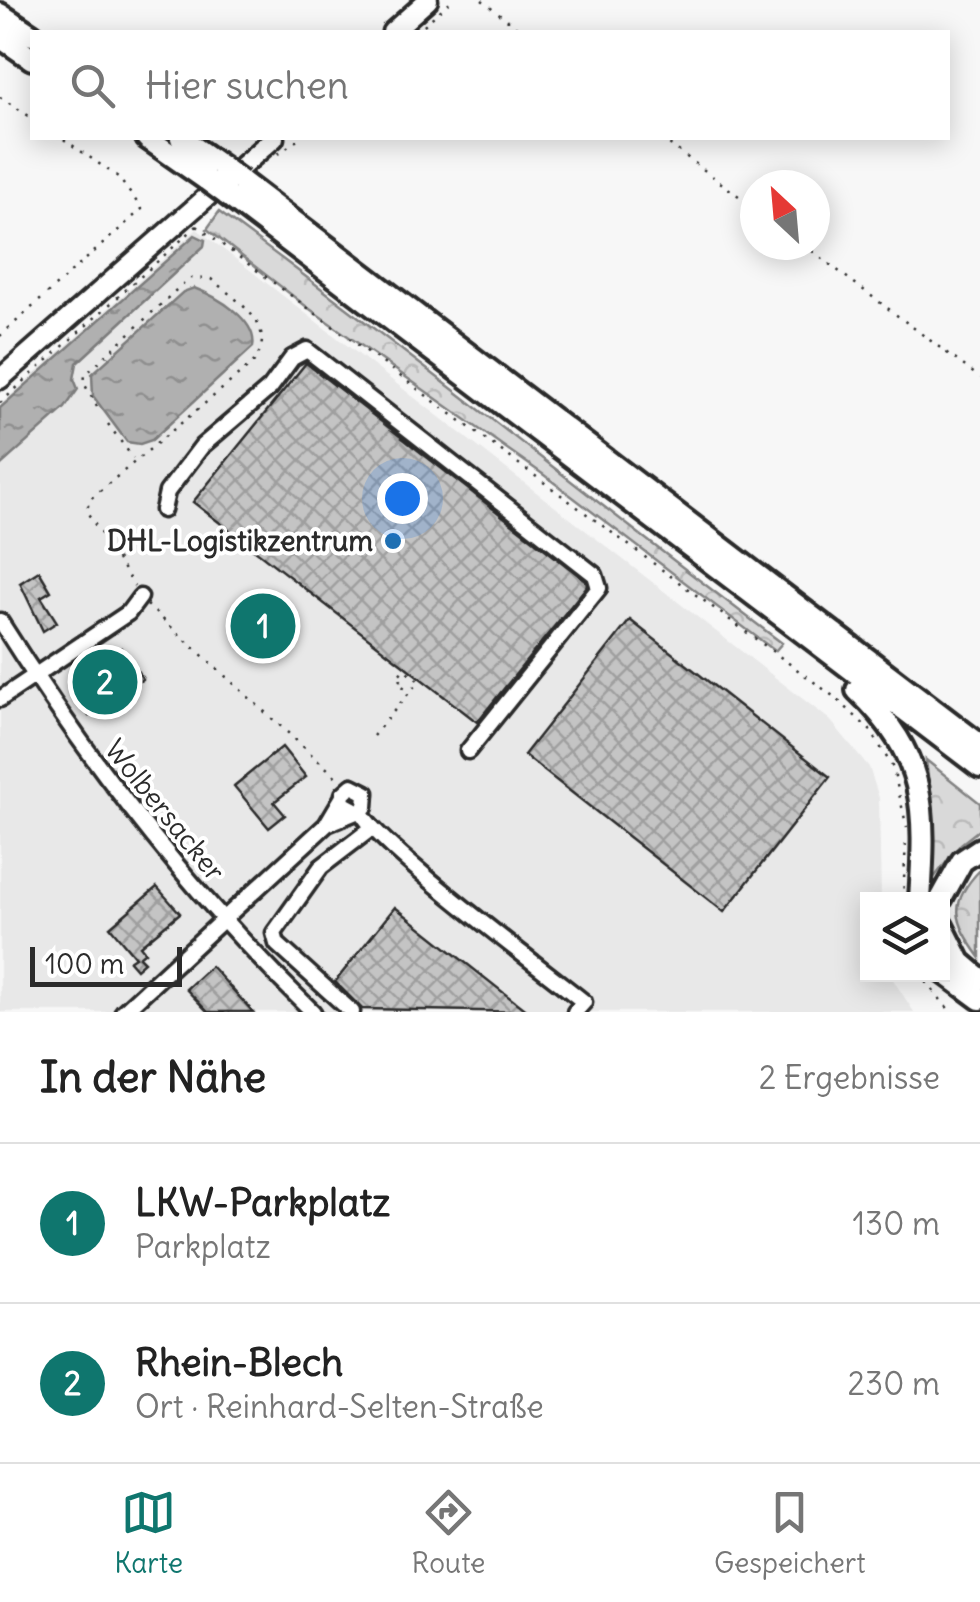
<!DOCTYPE html>
<html lang="de">
<head>
<meta charset="utf-8">
<style>
	body { margin:0; font-family:Delius,sans-serif; background:#f6f6f6; color:#222 }
	.controls { position:absolute; right:30px; bottom:30px; display:grid; overflow:hidden; border-radius:0px; box-shadow:0 5px 25px #0003 }
	.controls button { width:90px; height:90px; display:grid; place-items:center; padding:0; border:0; border-bottom:2px solid #e0e0e0; background:#fff; color:#222; font:50px sans-serif }
	.compass { position:absolute; left:740px; top:170px; width:90px; height:90px; border-radius:50%; background:#fff; box-shadow:0 5px 25px #0003; rotate:334deg }
	.scale { position:absolute; left:30px; bottom:25px; width:152px; box-sizing:border-box; padding-left:10px; border:5px solid #2b2b2b; border-top:0; font-size:28px; line-height:35px; white-space:nowrap; color:#2b2b2b; -webkit-text-stroke:8px #fff; paint-order:stroke }
	.you { position:absolute; left:402px; top:498px; width:35px; height:35px; margin:-25px; border:8px solid #fff; border-radius:50%; background:#1a73e8; box-shadow:0 0 0 15px #1a73e833 }
	.badge { display:grid; place-items:center; width:65px; height:65px; border-radius:50%; background:#0f766e; color:#fff; font-size:32px; font-weight:700 }
	.pin { position:absolute; translate:-50% -50%; border:5px solid #fff; box-shadow:0 2px 10px #0006 }
	.list { margin:0; padding:0; list-style:none }
	h2 { display:flex; justify-content:space-between; align-items:center; height:130px; margin:0; padding:0 40px; font-size:42px }
	h2 small { font-size:32px; font-weight:400; color:#767676 }
	.list li { display:grid; grid-template-columns:65px 1fr auto; gap:30px; align-items:center; box-sizing:border-box; height:160px; padding:0 40px; border-top:2px solid #e0e0e0 }
	.list b { display:block; font-size:38px; white-space:nowrap }
	.list p { margin:0; font-size:32px; white-space:nowrap; color:#767676 }
	.list em { font-size:32px; font-style:normal; color:#767676 }
	.icon { flex:none; width:55px; height:55px; fill:none; stroke:currentColor; stroke-width:2; stroke-linecap:round; stroke-linejoin:round }
	.map { position:relative; flex:none; width:980px; height:1012px; overflow:hidden }
	.search { position:absolute; background:#fff; box-shadow:0 5px 25px #0003; left:30px; right:30px; top:30px; height:110px; display:flex; align-items:center; gap:25px; box-sizing:border-box; padding:0 35px; border-radius:0px; color:#767676; font-size:38px }
	.sheet { height:450px; background:#fff }
	nav { display:flex; justify-content:space-around; align-items:center; box-sizing:border-box; height:140px; border-top:2px solid #e0e0e0; background:#fff; font-size:28px; color:#767676 }
	nav a { display:grid; justify-items:center; gap:5px }
	nav .on { color:#0f766e }
	.map>svg:first-child { display:block }
	.built { fill:#e8e8e8 }
	.forest { fill:url(#forest-crowns); stroke:#828282; stroke-width:2.5 }
	.water { fill:url(#water-ripples); stroke:#7b7b7b; stroke-width:2.5 }
	.building { fill:url(#building-cross-hatch); stroke:#2b2b2b; stroke-width:2.5 }
	.lines { fill:none; stroke-linecap:round; stroke-linejoin:round }
	.minor-casing { stroke:#2b2b2b; stroke-width:21 }
	.major-casing { stroke:#2b2b2b; stroke-width:25 }
	.highway-casing { stroke:#2b2b2b; stroke-width:28 }
	.path { stroke:#2b2b2b; stroke-width:2.5; stroke-dasharray:2.5 8; stroke-linecap:butt }
	.minor { stroke:#fff; stroke-width:14 }
	.major { stroke:#fff; stroke-width:18 }
	.highway { stroke:#fff; stroke-width:20 }
	.highway-bridge-casing { stroke:#2b2b2b; stroke-width:28; stroke-linecap:butt }
	.highway-bridge { stroke:#fff; stroke-width:20 }
	.poi-dot { fill:#1f6fb2; stroke:#fff; stroke-width:4 }
	.labels { text-anchor:middle; stroke-width:8; stroke-linejoin:round; paint-order:stroke }
	.poi-label { font-size:28px; font-weight:bold; fill:#2b2b2b; stroke:#fff; text-anchor:end }
	.street-label { font-size:28px; fill:#2b2b2b; stroke:#fff }
</style>
</head>
<body>
<div class="map">
<svg width="980" height="1012" viewBox="0 0 980 1012">
	<defs>
		<pattern id="forest-crowns" width="20" height="18" patternUnits="userSpaceOnUse" patternTransform="scale(2.5)"><rect width="20" height="18" fill="#d9d9d9"/><path d="M2 6a3 3 0 1 1 6 0M12 15a3 3 0 1 1 6 0" fill="none" stroke="#bababa"/></pattern>
		<pattern id="water-ripples" width="26" height="14" patternUnits="userSpaceOnUse" patternTransform="scale(2.5)"><rect width="26" height="14" fill="#b0b0b0"/><path d="M2 4q2-2 4 0t4 0M15 11q2-2 4 0t4 0" fill="none" stroke="#8f8f8f"/></pattern>
		<pattern id="building-cross-hatch" width="8" height="8" patternUnits="userSpaceOnUse" patternTransform="scale(2.5)"><rect width="8" height="8" fill="#c4c4c4"/><path d="M0 0l8 8M0 8l8-8" fill="none" stroke="#9f9f9f"/></pattern>
	</defs>
	<rect width="100%" height="100%" fill="#f7f7f7"/>
	<filter id="ink" filterUnits="userSpaceOnUse"><feTurbulence type="fractalNoise" baseFrequency=".01" numOctaves="2"/><feDisplacementMap in="SourceGraphic" scale="20" xChannelSelector="R" yChannelSelector="G"/><feConvolveMatrix kernelMatrix="1 2 1 2 8 2 1 2 1" color-interpolation-filters="sRGB"/></filter>
	<g filter="url(#ink)">
		<path class="built" d="M197 229 830 720 869 767 879 798 881 899H868V974L890 975 914 1012H0V405Z"/>
		<path class="forest" d="M219 212C410 352 593 501 782 643L775 651 544 475 307 307 207 229Z
			M926 760 980 803V829L961 844 929 884 933 818Z
			M980 870V957C954 921 948 903 980 870Z"/>
		<path class="water" d="M195 235 205 240 204 246 77 363 74 379 78 389 65 408 0 466V408Z
			M194 288C216 296 258 320 253 347L152 440 140 444 127 442 93 396 92 374 183 292Z"/>
		<path class="building" d="M306 363 586 581 587 586 477 722 193 502Z
			M39 571 51 591 41 597 57 622 43 631 20 583Z
			M630 620 830 777 724 912 524 755Z
			M121 648 143 679 89 716 68 685Z
			M282 747 306 777 274 802 285 815 269 828 234 786Z
			M157 887 180 913 140 946 145 952 139 957 144 962 136 969 129 961 135 957 110 927Z
			M395 907 528 1012 362 1009 335 982Z
			M211 966 253 1012H208L186 989Z"/>
		<g class="lines">
			<defs>
				<path id="minor" d="M163 510 167 492 202 446 270 388 292 358 307 350 595 575 599 588 468 751
					M0 621C90 764 191 894 313 1012
					M0 699 128 613 140 597
					M361 810C366 838 550 974 584 1002L575 1012
					M327 824 361 810 365 807 366 793 352 786 343 794 342 803 357 811
					M123 1012 326 825 342 798
					M352 1012 277 944 274 933 321 867 372 828"/>
				<path id="major" d="M392 32 428 0
					M0 379 274 138"/>
				<path id="highway" d="M0 14 32 35
					M0 37 32 59
					M147 138 207 180
					M181 138 222 167
					M241 181 980 745
					M226 194 980 767
					M857 690C927 756 926 809 920 899
					M941 899 962 861 980 849
					M942 926 960 962 980 979
					M942 971 980 999"/>
			</defs>
			<use href="#minor" class="minor-casing"/>
			<use href="#major" class="major-casing"/>
			<use href="#highway" class="highway-casing"/>
			<path class="path" d="M482 0 523 32
				M416 32 452 0
				M0 97 32 118
				M661 138 755 208
				M278 154 300 138
				M197 226 837 699 871 731 893 768 907 828
				M804 245 980 378
				M0 336 142 209 118 177 62 138
				M0 403 198 225
				M97 407 84 383 85 375 189 278 211 279C237 301 282 327 252 364L89 500 87 512 134 586
				M108 424 133 458
				M147 605 341 781
				M373 736 419 681 404 669 397 677 406 684 402 689
				M903 899 906 841
				M919 974 951 1012"/>
			<use href="#minor" class="minor"/>
			<use href="#major" class="major"/>
			<use href="#highway" class="highway"/>
			<defs>
				<path id="highway-bridge" d="M222 167 241 181
					M207 180 226 194"/>
			</defs>
			<use href="#highway-bridge" class="highway-bridge-casing"/>
			<use href="#highway-bridge" class="highway-bridge"/>
		</g>
	</g>
	<circle class="poi-dot" cx="393" cy="541" r="10"/>
	<g class="labels">
		<g class="poi-label">
			<text x="373" y="551">DHL-Logistikzentrum</text>
		</g>
		<g class="street-label">
			<text transform="translate(165 810) rotate(51)" y="10">Wolbersacker</text>
		</g>
	</g>
</svg>
<div class="controls">
<button><svg class="icon" aria-label="layers" viewBox="0 0 24 24"><path d="M12 4l9 5-9 5-9-5zM3 14l9 5 9-5"/></svg></button>
</div>
<svg class="compass" viewBox="-18 -18 36 36"><path d="M0-13l5 13h-10z" fill="#e53935"/><path d="M0 13l5-13h-10z" fill="#767676"/></svg>
<div class="scale">100 m</div>
<div class="you"></div>
<div class="pin badge" style="left:263px;top:626px">1</div>
<div class="pin badge" style="left:105px;top:682px">2</div>
<div class="search"><svg class="icon" aria-label="search" viewBox="0 0 24 24"><circle cx="10" cy="10" r="6"/><path d="M15 15l6 6"/></svg>Hier suchen</div>
</div>
<section class="sheet">
<h2>In der Nähe<small>2 Ergebnisse</small></h2>
<ul class="list">
<li><span class="badge">1</span><div><b>LKW-Parkplatz</b><p>Parkplatz</p></div><em>130 m</em></li>
<li><span class="badge">2</span><div><b>Rhein-Blech</b><p>Ort · Reinhard-Selten-Straße</p></div><em>230 m</em></li>
</ul>
</section>
<nav>
<a class="on"><svg class="icon" aria-label="map" viewBox="0 0 24 24"><path d="M3 6l6-2 6 2 6-2v14l-6 2-6-2-6 2zM9 4v14M15 6v14"/></svg>Karte</a>
<a><svg class="icon" aria-label="directions" viewBox="0 0 24 24"><path d="M12 3l9 9-9 9-9-9zM9 14v-3h6M13 9l2 2-2 2"/></svg>Route</a>
<a><svg class="icon" aria-label="saved" viewBox="0 0 24 24"><path d="M7 4h10v16l-5-4-5 4z"/></svg>Gespeichert</a>
</nav>
</body>
</html>
